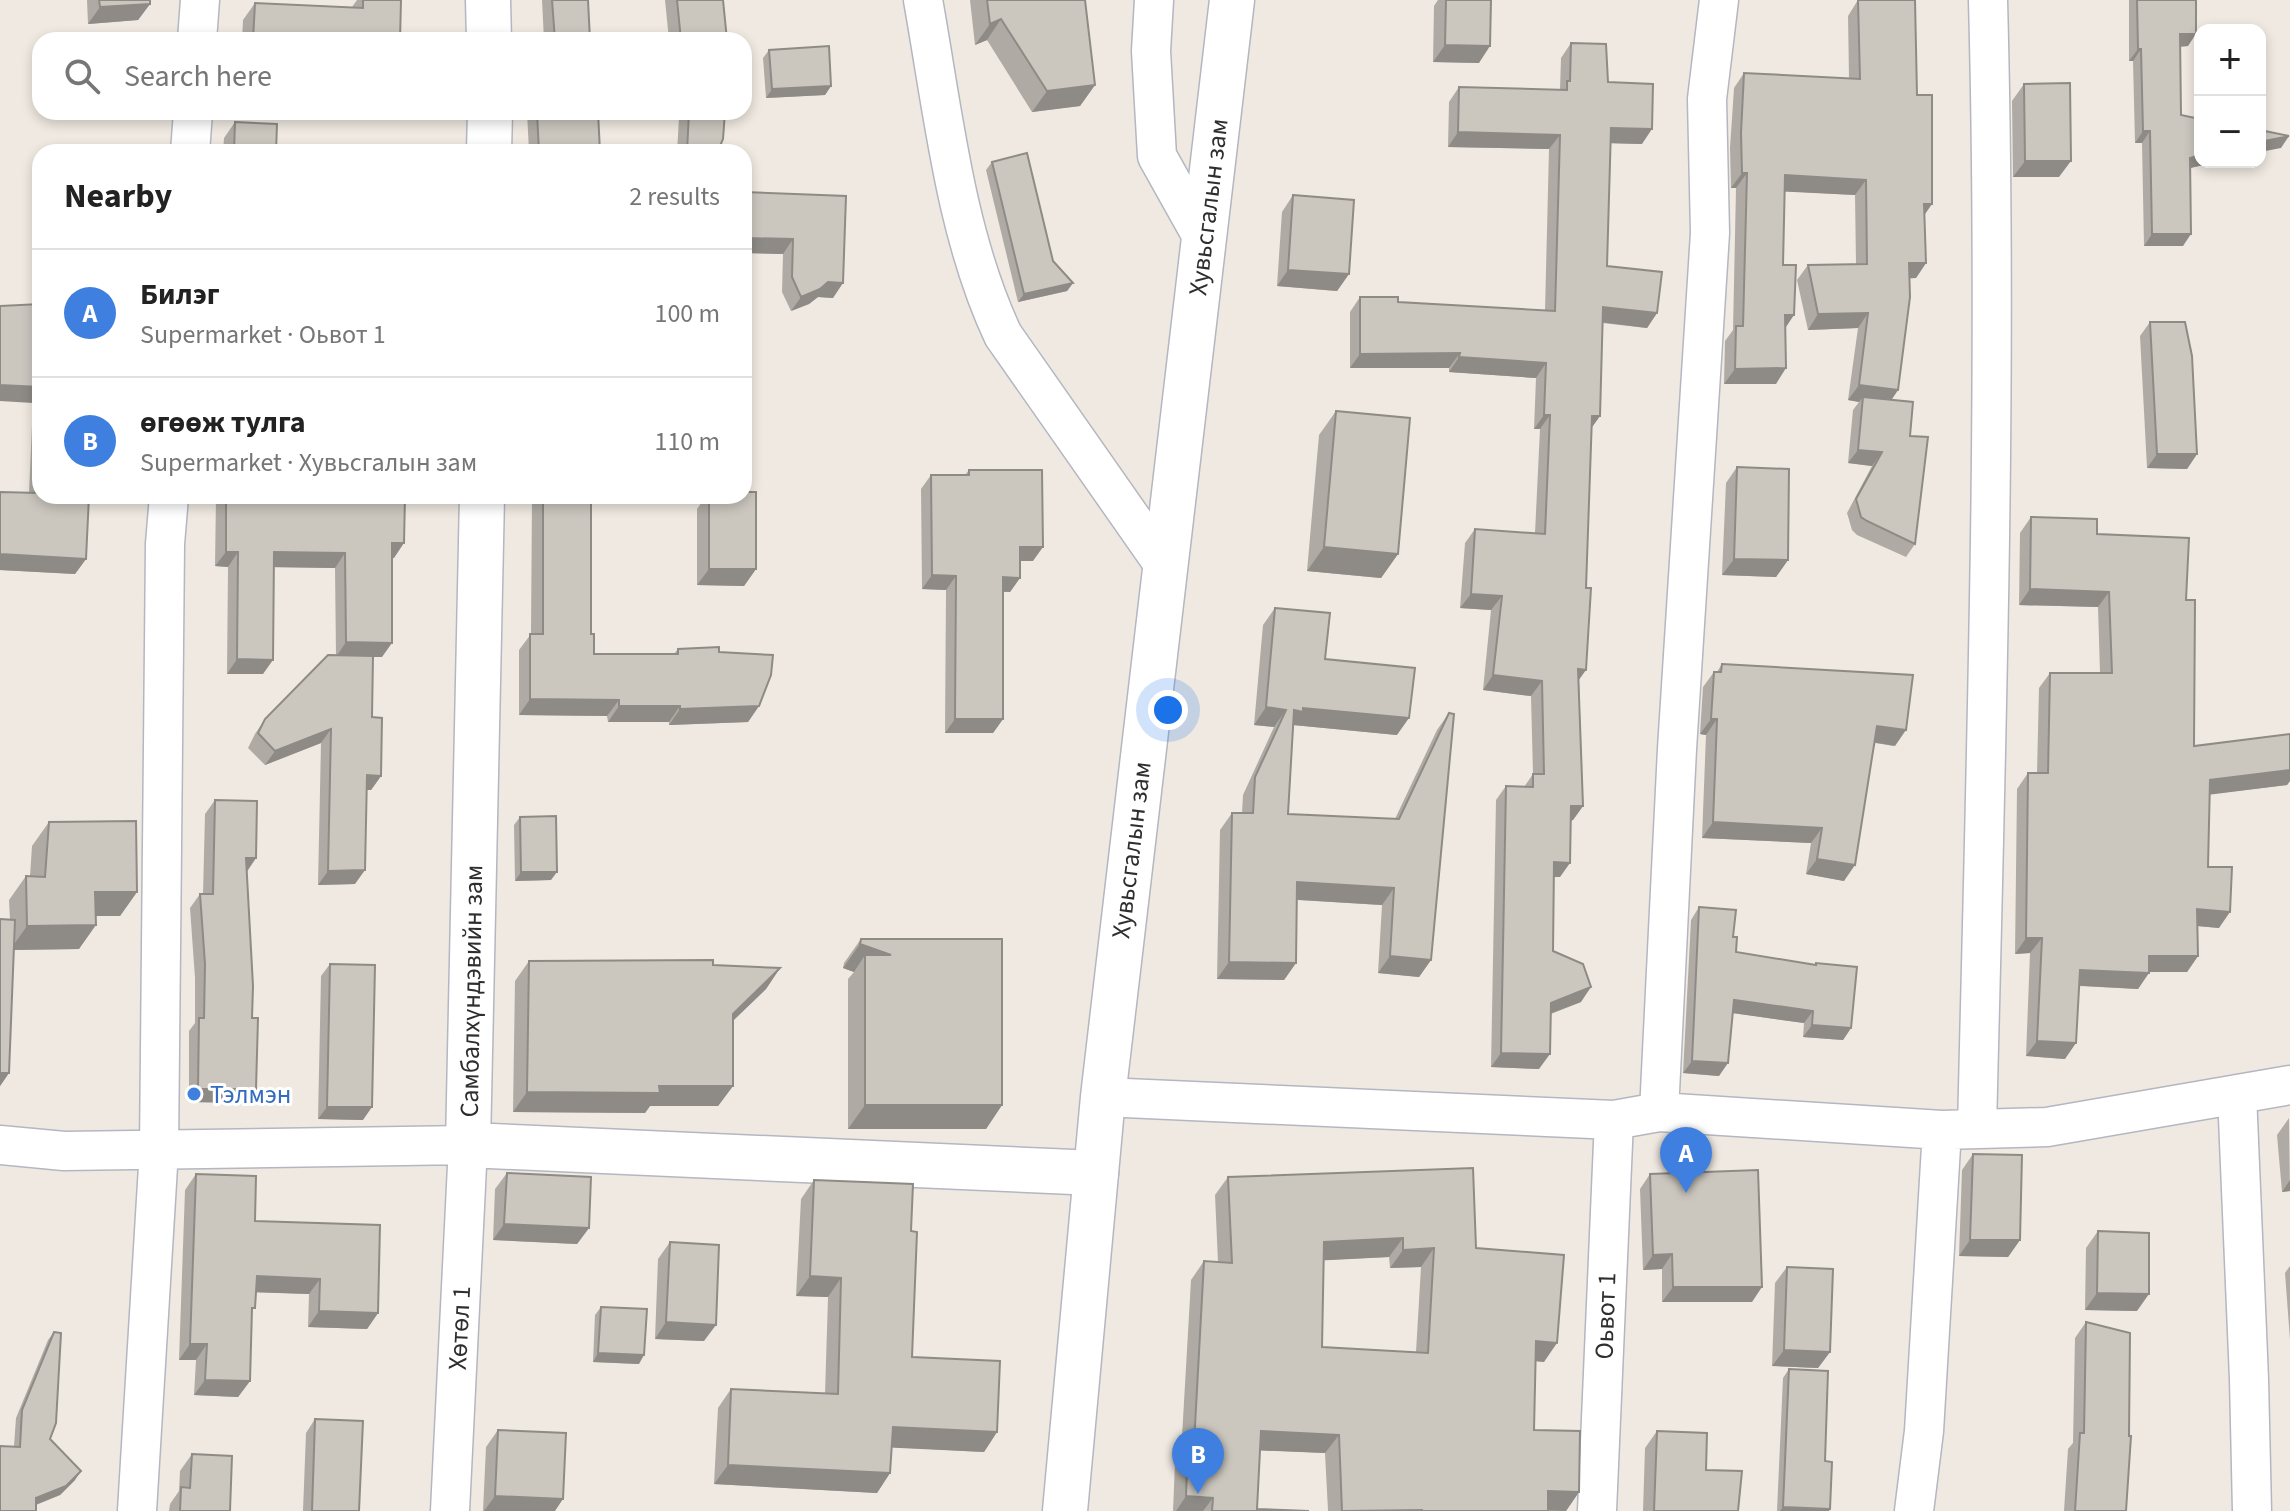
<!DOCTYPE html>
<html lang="en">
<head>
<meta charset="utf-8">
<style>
	body { margin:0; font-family:"Source Sans 3",sans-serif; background:#f2f2f2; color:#222 }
	.controls { position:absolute; right:24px; top:24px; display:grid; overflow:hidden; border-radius:16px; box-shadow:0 4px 12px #0003 }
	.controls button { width:72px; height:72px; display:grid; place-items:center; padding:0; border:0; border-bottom:2px solid #e0e0e0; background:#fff; color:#222; font:40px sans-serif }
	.you { position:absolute; left:1168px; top:710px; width:28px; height:28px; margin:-20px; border:6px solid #fff; border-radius:50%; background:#1a73e8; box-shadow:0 0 0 12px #1a73e833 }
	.badge { display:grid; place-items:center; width:52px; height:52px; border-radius:50%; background:#7c3aed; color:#fff; font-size:26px; font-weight:700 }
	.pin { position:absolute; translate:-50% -66px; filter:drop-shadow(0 2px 4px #0008) }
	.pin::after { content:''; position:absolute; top:42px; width:28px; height:24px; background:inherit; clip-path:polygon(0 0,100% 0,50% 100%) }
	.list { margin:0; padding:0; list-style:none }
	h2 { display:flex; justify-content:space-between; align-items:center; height:104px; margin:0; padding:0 32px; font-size:34px }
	h2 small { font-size:26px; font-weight:400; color:#767676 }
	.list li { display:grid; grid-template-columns:52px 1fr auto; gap:24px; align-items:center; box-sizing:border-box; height:128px; padding:0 32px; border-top:2px solid #e0e0e0 }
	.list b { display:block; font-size:30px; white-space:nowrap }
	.list p { margin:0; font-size:26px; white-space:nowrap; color:#767676 }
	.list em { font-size:26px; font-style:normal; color:#767676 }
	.icon { flex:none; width:44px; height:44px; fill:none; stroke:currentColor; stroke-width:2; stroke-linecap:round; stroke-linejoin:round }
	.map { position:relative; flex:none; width:2290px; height:1511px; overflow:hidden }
	.search { position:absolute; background:#fff; box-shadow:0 4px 12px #0003; left:32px; top:32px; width:720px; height:88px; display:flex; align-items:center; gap:20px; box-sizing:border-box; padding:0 28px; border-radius:24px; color:#767676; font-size:30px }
	.panel { position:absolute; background:#fff; box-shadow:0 4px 12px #0003; left:32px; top:144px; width:720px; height:360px; border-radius:24px }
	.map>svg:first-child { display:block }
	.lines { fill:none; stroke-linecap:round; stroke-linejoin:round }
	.minor-casing { stroke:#b4b7c1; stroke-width:41 }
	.tertiary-casing { stroke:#b4b7c1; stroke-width:47 }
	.secondary-casing { stroke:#b4b7c1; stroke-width:47 }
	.minor { stroke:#fff; stroke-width:38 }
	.tertiary { stroke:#fff; stroke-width:44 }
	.secondary { stroke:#fff; stroke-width:44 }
	.wall { fill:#afaba4; fill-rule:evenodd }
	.shaded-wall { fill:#8e8b86 }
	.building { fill:#cbc7bf; stroke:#8e8b86; stroke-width:2; fill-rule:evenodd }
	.shop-dot { fill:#3f7fe0; stroke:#fff; stroke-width:3 }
	.labels { text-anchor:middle; stroke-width:6; stroke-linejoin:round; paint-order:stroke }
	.street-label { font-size:26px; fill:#2e2e2e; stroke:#fff }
	.shop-label { font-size:26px; fill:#366cbe; stroke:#fff; text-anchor:start }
</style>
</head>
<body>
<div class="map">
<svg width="2290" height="1511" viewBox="0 0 2290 1511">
	<rect width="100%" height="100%" fill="#efe9e1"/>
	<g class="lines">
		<defs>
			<path id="minor" d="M923 0C943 111 955 233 1003 335L1164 565
				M1154 0 1151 51 1157 156 1204 240
				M197 40 200 0
				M190 152 193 112
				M2237 1094 2249 1379 2252 1511
				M1103 1097 1614 1120 1659 1112 1942 1130 2047 1127 2290 1085
				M1659 1112 1677 749 1710 233 1707 99 1719 0
				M1977 1129C1986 753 1998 376 1988 0
				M0 1145 64 1151 468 1145 450 1511
				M137 1511 159 1150 165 544 169 496
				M1597 1511 1614 1120
				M1914 1511 1924 1431 1942 1130"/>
			<path id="tertiary" d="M488 0 489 40
				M489 152 490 112
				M482 496 468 1145 1096 1173"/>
			<path id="secondary" d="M1065 1511 1103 1097 1232 0"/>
		</defs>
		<use href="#minor" class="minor-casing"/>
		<use href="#tertiary" class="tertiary-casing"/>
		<use href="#secondary" class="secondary-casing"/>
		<use href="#minor" class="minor"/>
		<use href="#tertiary" class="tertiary"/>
		<use href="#secondary" class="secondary"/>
	</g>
	<path class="wall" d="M87 0H150V4L138 20 88 24Z
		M357 0H401L400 40H242L243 20 255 3 352 7Z
		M542 0H588L590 40H544Z
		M665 0H723L727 40H669Z
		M970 0H1085L1095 85 1080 106 1032 112 987 40 975 45Z
		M1438 0H1491L1479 63 1433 62 1434 6Z
		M1858 0 1917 95 1926 263 1916 278H1909L1898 390 1891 400 1910 436 1915 544 1906 557 1857 535 1852 530 1847 513 1872 466 1848 463 1853 410 1859 402 1848 400 1858 328 1808 330 1797 280 1808 265 1856 264 1855 195 1784 191 1783 265 1786 327 1776 384H1724L1725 341 1733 330 1736 188H1731L1730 148 1734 88 1744 73 1849 79 1848 16Z
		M2129 0H2196L2188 46 2180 47 2181 115 2200 162H2216L2190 168 2183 246H2144L2142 143H2135L2133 61H2129Z
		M1571 43 1608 82 1642 144 1611 143 1607 266 1657 313 1647 328 1602 323 1600 416 1591 428 1579 680 1583 806 1573 820 1571 821 1560 877H1554L1553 951 1581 1002 1551 1014 1539 1069 1491 1067 1496 800 1506 786 1524 787 1533 774 1531 696 1483 690 1491 610 1460 608 1465 543 1475 529 1535 533 1540 429H1534L1536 378 1449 372V368H1350V312L1360 297 1398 302 1545 311 1549 149 1448 147 1449 102 1459 87 1560 90 1561 58Z
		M769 50 831 86 825 95 766 98 763 58Z
		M2024 84 2059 177H2013L2012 101Z
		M527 112H598L600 152H529Z
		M683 112H725L720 152H677L679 118Z
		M235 122 276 152H223L224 138Z
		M992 162 1053 261 1073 283 1067 291 1018 302 986 170Z
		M744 192 846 196 833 298 818 297 809 304 791 311 782 292 783 254 744 253Z
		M1293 195 1349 274 1337 291 1277 286 1282 212Z
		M40 304V496L86 559 75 574 0 570V492L29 493 33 403Z
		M2150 322 2197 454 2187 469 2147 468 2140 336Z
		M1336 411 1398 554 1381 578 1307 571 1319 435Z
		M1737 467 1788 560 1776 577 1722 575 1726 483Z
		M969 470 1033 561H1020V578L1010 592H1003V719L993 733H945L946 590 922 589 921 489 931 475H965Z
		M216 496H405L394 558H392L382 657H373L372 717 381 776 371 790H367L355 884 318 885 321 743 265 765 248 748 255 734 265 719 336 656 335 568 274 567 263 674H227L228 567 215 566Z
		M532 496H591V634L594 654H674L678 649 719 652 759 706 748 722 669 725V722H608L607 716 519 715V650L531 634Z
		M706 496H744L756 569 744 586 697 585V509Z
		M2031 517 2097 534 2186 600 2194 746 2290 734V781L2287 785 2210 794 2208 867 2219 928 2198 926V956L2187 972H2149L2138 989 2079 986 2065 1059 2026 1056 2030 953 2015 954 2017 789 2028 773H2037L2039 688 2050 673H2100L2098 607 2019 605 2020 533Z
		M1275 608 1397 735 1293 725 1288 814 1395 819 1437 730 1449 713 1431 960 1419 977 1378 973 1382 905 1297 900 1296 963 1284 980 1217 979 1220 830 1232 813H1242L1243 795 1274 727 1254 725 1263 625Z
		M1722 664 1895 746 1875 743 1844 881 1806 874 1811 843 1702 838 1706 735 1700 734 1703 687 1714 672H1717Z
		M215 800 256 858 247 872 252 1018 256 1089 247 1103 189 1102V1031L195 1023V978L190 908 200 894H203L205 814Z
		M520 817 551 880 515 881 514 825Z
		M49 822 137 892 120 916H96L79 949 14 950 9 1073 0 1086V919L10 920 9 900 26 876H30L32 846Z
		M1699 907 1733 937 1736 952 1815 965 1816 963 1851 1028 1843 1040 1803 1037 1804 1023 1732 1013 1719 1076 1683 1073 1691 920Z
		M861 939 1002 1105 986 1129H848V979L854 972 843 968 844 963Z
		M529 961 713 965 780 968 766 989 733 1021V1086L718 1106H650L645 1113 513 1112 515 981Z
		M330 964 363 1120 318 1119 321 976Z
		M2289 1118 2290 1191 2282 1192 2277 1135Z
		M1973 1154 2020 1240 2008 1257 1959 1256 1962 1170Z
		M507 1173 589 1228 577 1244 493 1240 495 1189Z
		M196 1174 255 1221 378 1313 367 1329 308 1327 309 1294 256 1292 252 1312 250 1381 238 1397 194 1395 196 1360H179L185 1190Z
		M1650 1174 1752 1302H1662V1269L1643 1270 1640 1189Z
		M1228 1177 1476 1248 1544 1362 1536 1361 1534 1430 1579 1492 1566 1511H1328L1325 1453 1260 1450 1257 1509 1309 1511H1173L1175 1463 1181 1454 1191 1280 1204 1261 1218 1262 1215 1195ZM1389 1257 1390 1268 1421 1267 1416 1352 1322 1347 1324 1260Z
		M814 1180 911 1231 912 1357 997 1432 984 1452 892 1447 890 1473 877 1493 714 1484 718 1408 731 1389 825 1394 828 1297 796 1296 801 1199Z
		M2098 1231 2137 1311 2085 1310 2086 1248Z
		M670 1242 704 1341 655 1339 658 1259Z
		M2290 1266V1340L2285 1273Z
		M1787 1267 1830 1352 1818 1368 1772 1366 1775 1283Z
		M601 1307 639 1364 593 1362 595 1315Z
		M2086 1322 2126 1511H2064L2068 1449 2073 1443 2075 1338Z
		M54 1332 50 1439 75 1480 60 1495 36 1505 14 1446 16 1418 48 1340Z
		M1789 1369 1825 1461 1829 1511H1777L1783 1378Z
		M315 1419 359 1511H303L306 1433Z
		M498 1430 555 1511H483L486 1447Z
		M1657 1431 1706 1470 1738 1511H1643L1645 1448Z
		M192 1454 230 1511H169L170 1504 179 1491 180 1471Z"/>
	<path class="shaded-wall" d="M150 4 138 20 88 24 100 7Z
		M1001 19 987 40 975 45 990 24Z
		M2180 34H2196L2188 46 2171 47Z
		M1445 45 1490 46 1479 63 1433 62Z
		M2138 49H2141L2133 61H2129Z
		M1095 85 1080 106 1032 112 1047 91Z
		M831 86 825 95 766 98 772 89Z
		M1611 128 1652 129 1642 144 1601 143Z
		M2143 131H2150L2142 143H2135Z
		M1458 132 1560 135 1549 149 1448 147Z
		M2289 136 2281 148 2260 152V142Z
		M2200 155V162H2216L2182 170 2190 158Z
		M2025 161H2071L2059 177H2013Z
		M1742 173H1747L1736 188H1731Z
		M1785 175 1866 180 1855 195 1774 191Z
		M1924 204H1932L1921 220Z
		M2152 234H2191L2183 246H2144Z
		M744 238 793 239 783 254 744 253Z
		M1909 263H1926L1916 278 1899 279Z
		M1288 270 1349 274 1337 291 1277 286Z
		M828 282 843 283 833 298 818 297 809 304 791 311 801 297Z
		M1073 283 1067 291 1018 302 1024 294Z
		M1603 307 1657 313 1647 328 1592 321Z
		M1868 313 1858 328 1808 330 1818 314Z
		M1785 315H1794L1784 330Z
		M1460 353 1449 368H1350L1360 354Z
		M1459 357 1546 363 1536 378 1449 372Z
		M1786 368 1776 384H1724L1735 369Z
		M0 385 40 387V392L33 403 0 401Z
		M1859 385 1898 390 1888 405 1863 397 1859 402 1848 400Z
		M1544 415H1550L1540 429H1534Z
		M1592 416H1600L1590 430Z
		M1858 450 1882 452 1872 466 1848 463Z
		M2157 454H2197L2187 469 2147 468Z
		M392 543H404L394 558 382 557Z
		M1020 547H1043L1033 561H1010Z
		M1324 547 1398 554 1381 578 1307 571Z
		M226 552H238L228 567 215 566Z
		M274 552 345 553 335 568 264 567Z
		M0 554 86 559 75 574 0 570Z
		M1734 559 1788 560 1776 577 1722 575Z
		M709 569H756L744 586 697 585Z
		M932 575 956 576 946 590 922 589Z
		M1003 577 1020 578 1010 592 993 591Z
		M2030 589 2109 592 2098 607 2019 605Z
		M1471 594 1502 596 1491 610 1460 608Z
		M346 642 392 643 382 657H336Z
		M237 659 273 660 263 674H227Z
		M1578 669 1586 670 1576 684Z
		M1493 675 1542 681 1531 696 1483 690Z
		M530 699 619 700 607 716 519 715Z
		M619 706H680L669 722H608Z
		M759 706 748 722 669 725 680 709Z
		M1266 707 1286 710 1274 727 1254 725Z
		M1303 708 1409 718 1397 735 1293 725 1291 729 1294 710Z
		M955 719H1003L993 733H945Z
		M1711 719H1717L1706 735 1700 734Z
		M1877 726 1906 730 1895 746 1866 741Z
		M331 729 321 743 265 765 275 751Z
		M2290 770V781L2287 785 2199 796 2210 780Z
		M367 775 381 776 371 790H357Z
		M1571 806H1583L1573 820 1561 821Z
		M1713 822 1822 828 1811 843 1702 838Z
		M246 858H256L246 872Z
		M1817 859 1855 865 1844 881 1806 874Z
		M1554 862 1570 863 1560 877H1543Z
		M365 870 355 884 318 885 328 871Z
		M521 872H557L551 880 515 881Z
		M1297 882 1394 888 1382 905 1285 899Z
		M95 892H137L120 916H79Z
		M2197 909 2230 912 2219 928 2186 925Z
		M96 925 79 949 10 950 27 926Z
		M2026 938H2042L2030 953 2015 954Z
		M860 944 891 955H865L854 972 843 968Z
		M1390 956 1431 960 1419 977 1378 973Z
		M2149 956H2198L2187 972H2138Z
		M1229 962 1296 963 1284 980 1217 979Z
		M780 968 766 989 719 1034 733 1014Z
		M2080 970 2149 973 2138 989 2068 985Z
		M1591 987 1581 1002 1541 1017 1551 1003Z
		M1734 1000 1813 1011 1804 1023 1725 1012Z
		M1812 1025 1851 1028 1843 1040 1803 1037Z
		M2037 1041 2076 1043 2065 1059 2026 1056Z
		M1501 1053 1550 1054 1539 1069 1491 1067Z
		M1692 1061 1728 1063 1719 1076 1683 1073Z
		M0 1073H9L0 1086Z
		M659 1086H733L718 1106H650L645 1113 513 1112 527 1092Z
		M198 1089H256L247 1103 189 1102Z
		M865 1105H1002L986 1129H848Z
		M327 1107H372L363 1120 318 1119Z
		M2290 1180V1191L2282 1192Z
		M504 1224 589 1228 577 1244 493 1240Z
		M1403 1238 1389 1257 1311 1261 1324 1242Z
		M1970 1240H2020L2008 1257 1959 1256Z
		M1434 1248 1421 1267 1390 1268 1403 1250Z
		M1672 1254 1662 1269 1643 1270 1653 1255Z
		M257 1276 320 1279 309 1294 246 1292Z
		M810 1276 841 1278 828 1297 796 1296Z
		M1673 1287H1762L1752 1302H1662Z
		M2097 1293 2149 1294 2137 1311 2085 1310Z
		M319 1311 378 1313 367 1329 308 1327Z
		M666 1322 716 1325 704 1341 655 1339Z
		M1536 1341 1557 1343 1544 1362 1523 1360Z
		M190 1344H207L196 1360H179Z
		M1784 1350 1830 1352 1818 1368 1772 1366Z
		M598 1353 644 1355 639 1364 593 1362Z
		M205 1380 250 1381 238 1397 194 1395Z
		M893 1427 997 1432 984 1452 879 1447Z
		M1261 1431 1339 1435 1325 1453 1248 1450Z
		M728 1465 890 1473 877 1493 714 1484Z
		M81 1471 75 1480 60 1495 30 1507 36 1498Z
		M1548 1491 1579 1492 1566 1511 1535 1510Z
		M495 1496 563 1499 555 1511H484Z
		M1186 1496 1213 1498 1203 1511H1176Z
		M1783 1507 1830 1509 1829 1511H1780Z"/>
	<path class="building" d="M99 0H150V4L100 7Z
		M363 0H401L400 40H253L255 3 363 8Z
		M552 0H588L590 40H555Z
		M677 0H723L727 40H681Z
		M987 0H1085L1095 85 1047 91 1001 19 990 24Z
		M1446 0H1491L1490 46 1445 45Z
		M1858 0H1915L1917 95H1932V204H1924L1926 263H1909L1910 297 1898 390 1859 385 1868 313 1818 314 1808 265 1867 264 1866 180 1785 175 1783 265H1796L1794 315H1785L1786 368 1735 369 1736 326H1743L1747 173H1742L1741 133 1744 73 1860 79Z
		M2137 0H2196V34H2180L2181 115 2200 119V155L2190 158 2191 234H2152L2150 131H2143L2141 49H2138Z
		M1571 43 1606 44 1608 82 1653 84 1652 129 1611 128 1607 266 1662 272 1657 313 1603 307 1600 416H1592L1586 588H1591L1586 670 1578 669 1583 806H1571L1570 863 1554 862 1553 951 1583 964 1591 987 1551 1003 1550 1054 1501 1053 1506 786 1533 787V774H1544L1542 681 1493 675 1502 596 1471 594 1475 529 1545 534 1550 415H1544L1546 363 1459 357 1460 353 1360 354V297H1398V302L1555 311 1560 135 1458 132 1459 87 1567 90V81H1570Z
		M829 46 831 86 772 89 769 50Z
		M2070 83 2071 161H2025L2024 84Z
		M537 112H598L600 152H539Z
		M689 112H725L723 139 720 146V152H687Z
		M235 122 277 124 276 152H234Z
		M2260 130 2289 136 2260 142Z
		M1027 153 1053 261 1073 283 1024 294 992 162Z
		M744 192 846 196 843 283 828 282 820 289 801 297 792 277 793 239 744 238Z
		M1293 195 1354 200 1349 274 1288 270Z
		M40 304V387L0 385V306Z
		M2150 322H2185L2192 356 2197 454H2157Z
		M1863 397 1913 402 1910 436 1928 437 1915 544 1867 521 1861 517 1856 499 1882 452 1858 450Z
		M1336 411 1410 418 1398 554 1324 547Z
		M1737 467 1789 469 1788 560 1734 559Z
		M969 470H1042L1043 547H1020V578L1003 577V719H955L956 576 932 575 931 475H969Z
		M40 471V496H89L86 559 0 554V492L39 493Z
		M744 492H756V569H709V496H744Z
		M226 496H405L404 543H392V643L346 642 345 553 274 552 273 660 237 659 238 552H226Z
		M543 496H591V634H594V654H678V649L719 647V652L773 655 771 675 759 706 680 709V706H619V700L530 699V634H543Z
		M2031 517 2097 519V534L2189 538 2186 600H2195L2194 746 2290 734V770L2210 780 2208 867H2232L2230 912 2197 909 2198 956H2149V973L2080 970 2076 1043 2037 1041 2042 938H2026L2028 773H2048L2050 673H2112L2109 592 2030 589Z
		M1275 608 1330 613 1325 659 1415 668 1409 718 1303 708V712L1294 710 1288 814 1399 819 1449 713 1454 714 1431 960 1390 956 1394 888 1297 882 1296 963 1229 962 1232 813H1253L1255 777 1286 710 1266 707Z
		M328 655 373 656 372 717 382 718 381 776 367 775 365 870 328 871 331 729 275 751 258 733 265 719Z
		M1722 664 1913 675 1906 730 1877 726 1855 865 1817 859 1822 828 1713 822 1717 719H1711L1714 672H1721Z
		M215 800 257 801 256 858H246L253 986 252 1018H258L256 1089H198L199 1018H204L205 964 200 894H213Z
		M556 816 557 872H521L520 817Z
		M136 821 137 892H95L96 925 27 926 26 876 45 877 49 822Z
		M1699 907 1736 910 1733 937H1737L1736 952 1816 965V963L1857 967 1851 1028 1812 1025 1813 1011 1734 1000 1728 1063 1692 1061Z
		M0 919 15 920 9 1073H0Z
		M861 939H1002V1105H865V955H891L860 944Z
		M713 960V965L780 968 733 1014V1086H659L660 1093 527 1092 529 961Z
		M330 964 375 965 372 1107H327Z
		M1973 1154 2022 1155 2020 1240H1970Z
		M1473 1168 1476 1248 1564 1255 1557 1343 1536 1341 1534 1430 1580 1431 1579 1492 1548 1491V1511H1422V1510L1342 1511 1339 1435 1261 1431 1257 1509 1309 1511H1212L1213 1498 1186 1496 1188 1444H1194L1204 1261 1232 1263 1228 1177ZM1403 1238V1250L1434 1248 1428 1353 1322 1347 1324 1242Z
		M1758 1170 1762 1287H1673L1672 1254 1653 1255 1650 1174Z
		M507 1173 591 1177 589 1228 504 1224Z
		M196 1174 256 1176 255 1221 380 1225 378 1313 319 1311 320 1279 257 1276 255 1308H252L250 1381 205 1380 207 1344H190Z
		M814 1180 913 1184 911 1231 917 1232 912 1357 1000 1361 997 1432 893 1427 890 1473 728 1465 731 1389 838 1394 841 1278 810 1276Z
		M2098 1231 2149 1233V1294L2097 1293Z
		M670 1242 719 1245 716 1325 666 1322Z
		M1787 1267 1833 1269 1830 1352 1784 1350Z
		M601 1307 647 1309 644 1355 598 1353Z
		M2086 1322 2130 1333 2129 1436H2131L2126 1511H2075L2080 1433H2084Z
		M54 1332 61 1333 56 1423 50 1439 81 1471 66 1486 36 1498V1511H0V1446L20 1447 22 1410Z
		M1789 1369 1828 1371 1825 1461 1832 1462 1830 1509 1783 1507Z
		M315 1419 363 1421 359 1511H312Z
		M498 1430 566 1433 563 1499 495 1496Z
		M1657 1431 1707 1433 1706 1470 1742 1471 1738 1511H1654Z
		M192 1454 232 1456 230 1511H180L181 1487 190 1488Z"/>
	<circle class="shop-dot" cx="194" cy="1094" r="8"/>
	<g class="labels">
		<g class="street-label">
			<text transform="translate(1208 207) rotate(-83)" y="9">Хувьсгалын зам</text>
			<text transform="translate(1131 850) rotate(-83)" y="9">Хувьсгалын зам</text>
			<text transform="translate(471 991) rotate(-89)" y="9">Самбалхүндэвийн зам</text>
			<text transform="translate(1605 1316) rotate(-88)" y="9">Оьвот 1</text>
			<text transform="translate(459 1328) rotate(-87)" y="9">Хөтөл 1</text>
		</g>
		<g class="shop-label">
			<text x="210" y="1103">Тэлмэн</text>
		</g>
	</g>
</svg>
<div class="controls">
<button>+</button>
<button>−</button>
</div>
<div class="you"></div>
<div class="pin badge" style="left:1686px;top:1193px;background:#3f7fe0">A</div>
<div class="pin badge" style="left:1198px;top:1494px;background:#3f7fe0">B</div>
<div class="search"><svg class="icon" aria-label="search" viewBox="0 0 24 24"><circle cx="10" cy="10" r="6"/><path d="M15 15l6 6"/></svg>Search here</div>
<section class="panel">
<h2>Nearby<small>2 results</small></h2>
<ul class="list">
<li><span class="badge" style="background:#3f7fe0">A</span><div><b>Билэг</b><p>Supermarket · Оьвот 1</p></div><em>100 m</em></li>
<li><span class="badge" style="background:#3f7fe0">B</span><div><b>өгөөж тулга</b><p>Supermarket · Хувьсгалын зам</p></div><em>110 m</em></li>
</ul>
</section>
</div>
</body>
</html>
